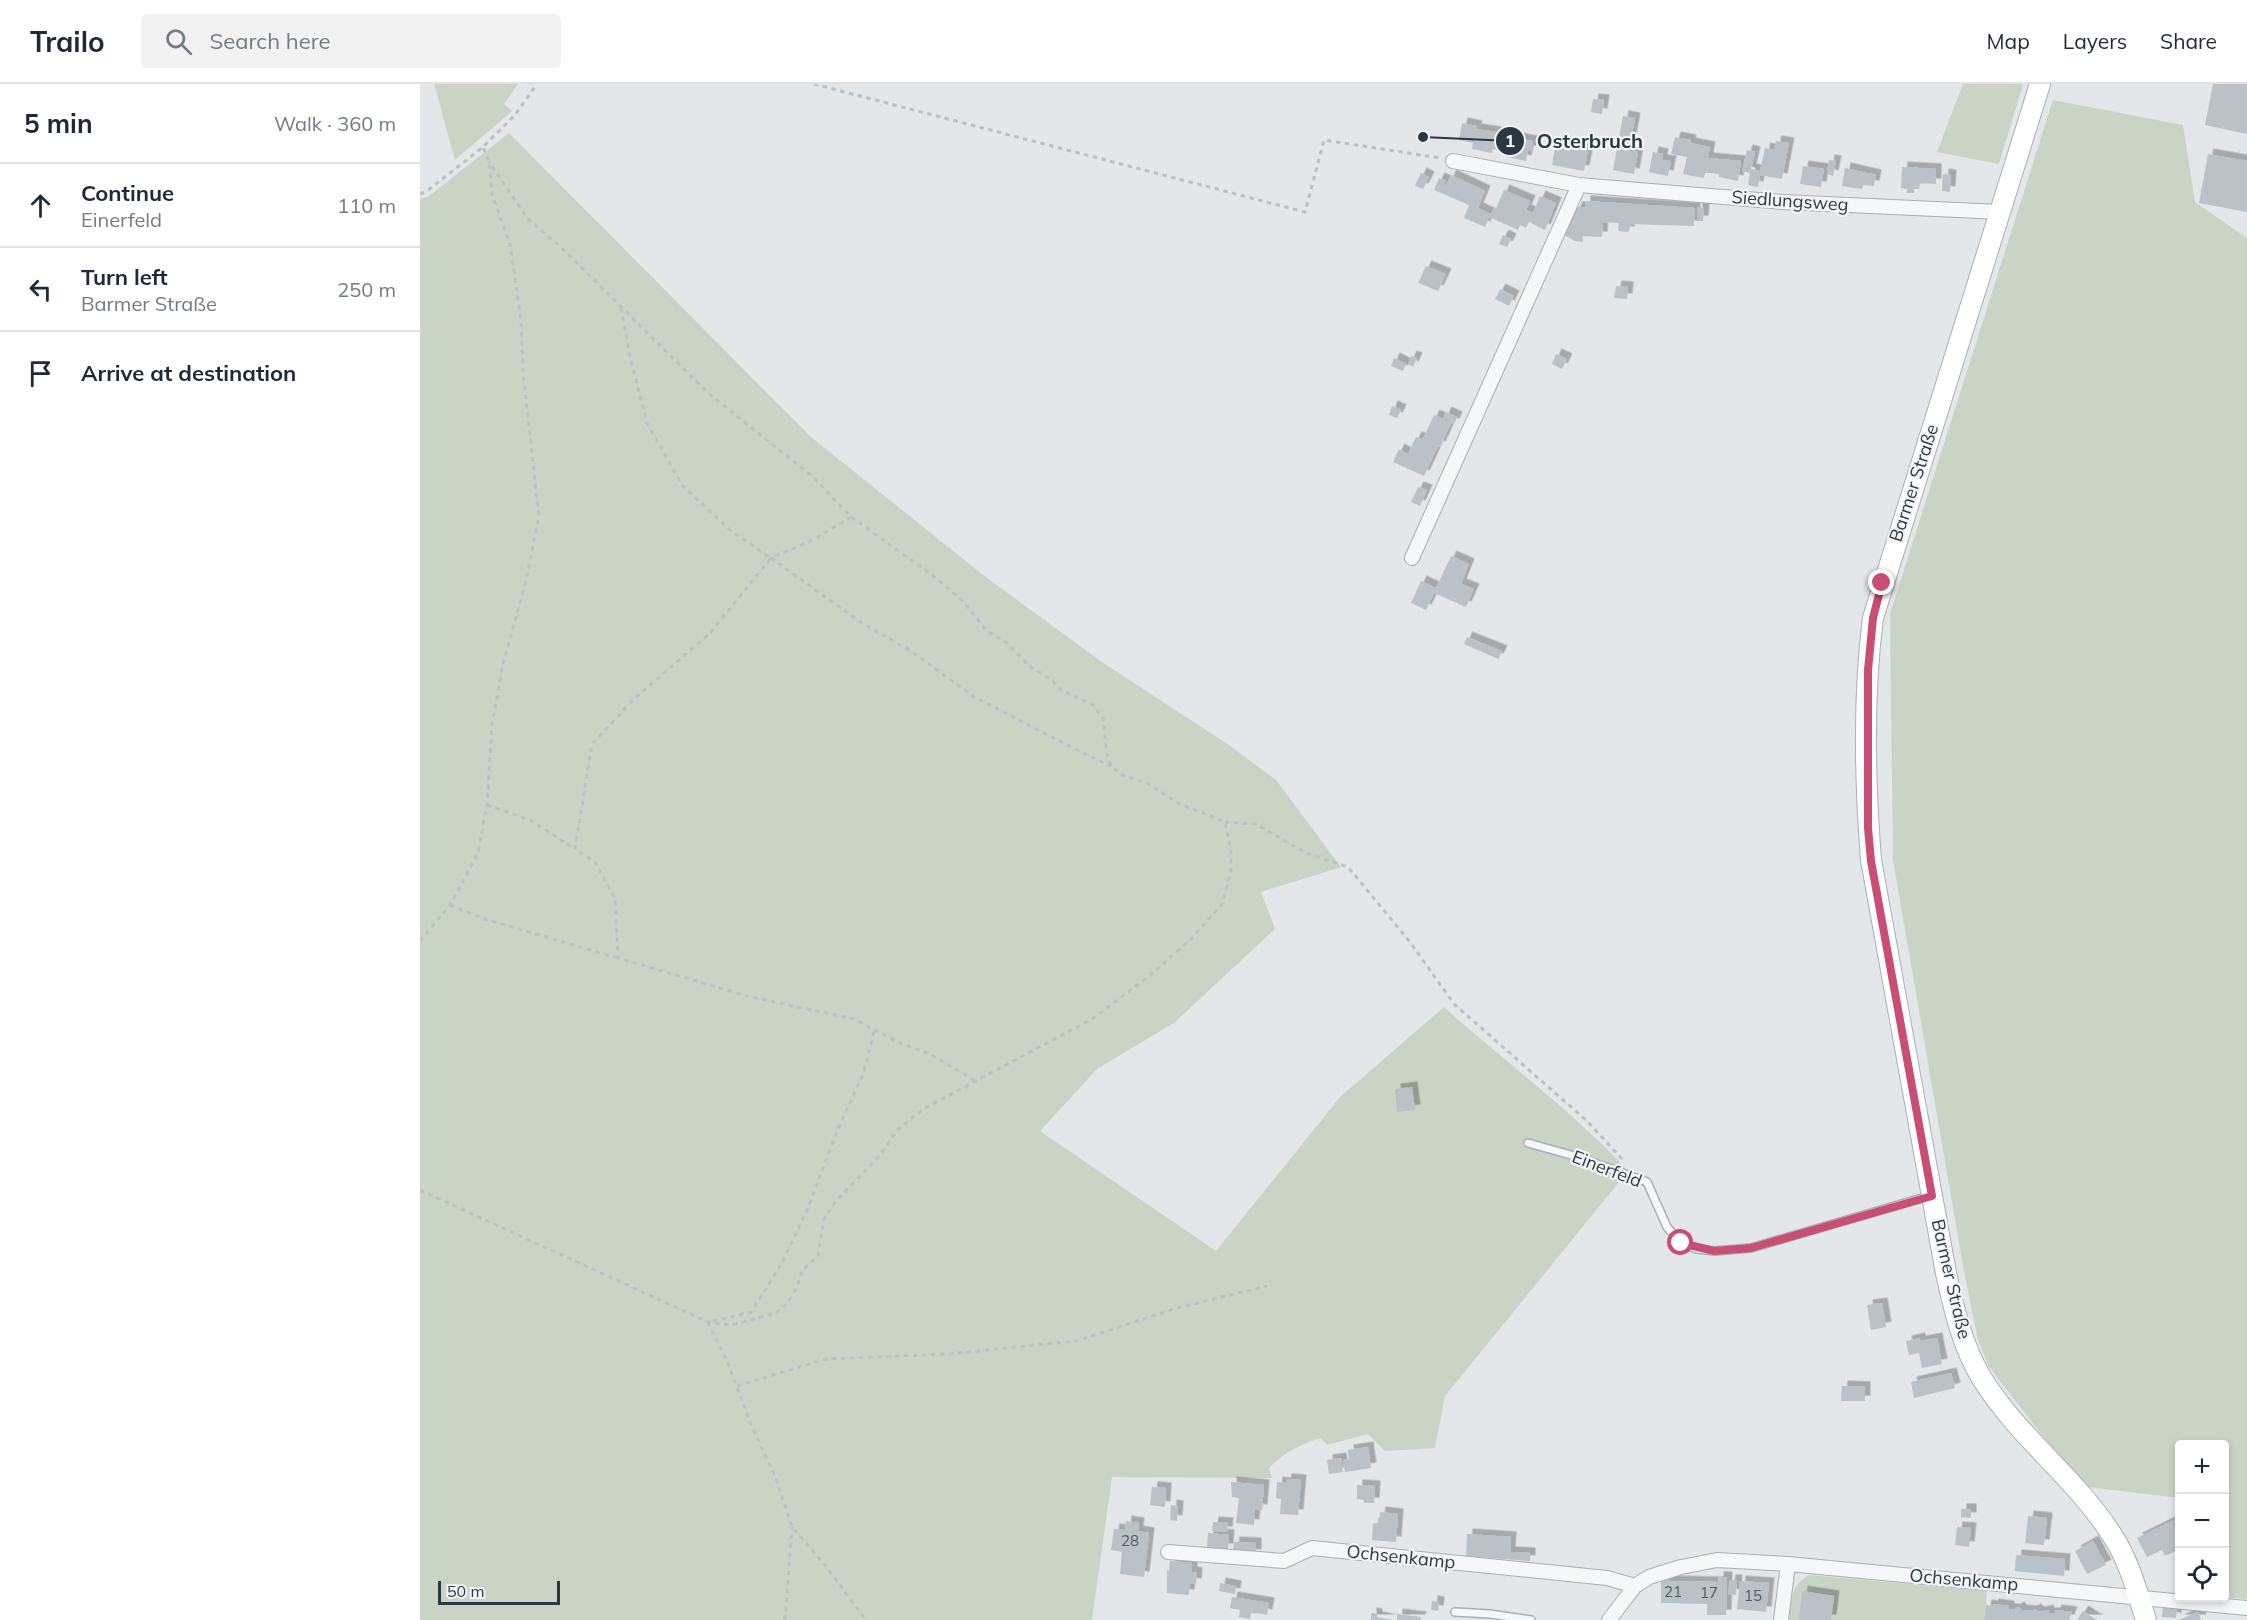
<!DOCTYPE html>
<html lang="en">
<head>
<meta charset="utf-8">
<style>
	body { margin:0; font-family:Mulish,sans-serif; background:#f2f2f3; color:#1f2937 }
	.controls { position:absolute; right:18px; bottom:18px; display:grid; overflow:hidden; border-radius:6px; box-shadow:0 3px 9px #0003 }
	.controls button { width:54px; height:54px; display:grid; place-items:center; padding:0; border:0; border-bottom:2px solid #e0e1e3; background:#fff; color:#1f2937; font:30px sans-serif }
	.scale { position:absolute; left:18px; bottom:15px; width:122px; box-sizing:border-box; padding-left:6px; border:3px solid #2b3741; border-top:0; font-size:16px; line-height:21px; white-space:nowrap; color:#2b3741; -webkit-text-stroke:4px #f2f5f7; paint-order:stroke }
	.stop { position:absolute; width:18px; height:18px; margin:-14px; border:4px solid #c84f73; border-radius:50%; background:#fff }
	.stop.end { background:#c84f73; border-color:#fff; box-shadow:0 2px 6px #0008 }
	.list { margin:0; padding:0; list-style:none }
	h2 { display:flex; justify-content:space-between; align-items:center; height:78px; margin:0; padding:0 24px; font-size:26px }
	h2 small { font-size:20px; font-weight:400; color:#747a83 }
	.list li { display:grid; grid-template-columns:39px 1fr auto; gap:18px; align-items:center; box-sizing:border-box; height:84px; padding:0 24px; border-top:2px solid #e0e1e3 }
	.list b { display:block; font-size:22px; white-space:nowrap }
	.list p { margin:0; font-size:20px; white-space:nowrap; color:#747a83 }
	.list em { font-size:20px; font-style:normal; color:#747a83 }
	.icon { flex:none; width:33px; height:33px; fill:none; stroke:currentColor; stroke-width:2; stroke-linecap:round; stroke-linejoin:round }
	.map { position:relative; flex:none; width:1827px; height:1536px; overflow:hidden }
	header { display:flex; align-items:center; gap:36px; box-sizing:border-box; height:84px; padding:0 30px; background:#fff; border-bottom:2px solid #e0e1e3 }
	header strong { font-size:28px }
	nav { display:flex; gap:33px; margin-inline-start:auto; font-size:21px }
	.search { width:420px; height:54px; background:#f2f2f3; display:flex; align-items:center; gap:15px; box-sizing:border-box; padding:0 21px; border-radius:6px; color:#747a83; font-size:22px }
	main { display:flex }
	aside { flex:1; background:#fff }
	.map>svg:first-child { display:block }
	.green { fill:#cad4c4 }
	.building { fill:#bac1c7; filter:url(#shadow) }
	.lines { fill:none; stroke-linecap:round; stroke-linejoin:round }
	.lane-casing { stroke:#a8afb4; stroke-width:10 }
	.street-casing { stroke:#a8afb4; stroke-width:16 }
	.secondary-casing { stroke:#a8afb4; stroke-width:22 }
	.path { stroke:#bcc1c5; stroke-width:3; stroke-dasharray:4.5 4.5; stroke-linecap:butt }
	.lane { stroke:#f5f7f9; stroke-width:7 }
	.street { stroke:#f5f7f9; stroke-width:14 }
	.secondary { stroke:#fff; stroke-width:20 }
	.route { stroke:#c84f73; stroke-width:8 }
	.labels { text-anchor:middle; stroke-width:4.5; stroke-linejoin:round; paint-order:stroke }
	.number-label { font-size:15px; fill:#4f5a62 }
	.street-label { font-size:18px; fill:#2b3741; stroke:#f2f5f7 }
	.leader { fill:none; stroke:#2b3741; stroke-width:2 }
	.callout-dot { fill:#2b3741; stroke:#f2f5f7; stroke-width:2 }
	.mark-label { font-size:18px; text-anchor:middle; font-weight:bold; fill:#fff }
	.callout-label { font-size:20px; text-anchor:middle; font-weight:bold; fill:#2b3741; stroke:#f2f5f7; stroke-width:4.5; stroke-linejoin:round; paint-order:stroke }
</style>
</head>
<body>
<header>
<strong>Trailo</strong>
<div class="search"><svg class="icon" aria-label="search" viewBox="0 0 24 24"><circle cx="10" cy="10" r="6"/><path d="M15 15l6 6"/></svg>Search here</div>
<nav><a>Map</a><a>Layers</a><a>Share</a></nav>
</header>
<main>
<aside>
<h2>5 min<small>Walk · 360 m</small></h2>
<ul class="list">
<li><svg class="icon" aria-label="ahead" viewBox="0 0 24 24"><path d="M12 20V5M6 11l6-6 6 6"/></svg><div><b>Continue</b><p>Einerfeld</p></div><em>110 m</em></li>
<li><svg class="icon" aria-label="left" viewBox="0 0 24 24"><path d="M17 20v-9H6M10 6l-5 5 5 5"/></svg><div><b>Turn left</b><p>Barmer Straße</p></div><em>250 m</em></li>
<li><svg class="icon" aria-label="arrive" viewBox="0 0 24 24"><path d="M6 21V4h12l-3 4 3 4H6"/></svg><div><b>Arrive at destination</b></div></li>
</ul>
</aside>
<div class="map">
<svg width="1827" height="1536" viewBox="0 0 1827 1536">
	<defs>
		<filter id="shadow"><feDropShadow dx="5.5" dy="-5.5" stdDeviation="0" flood-color="#0004"/></filter>
	</defs>
	<rect width="100%" height="100%" fill="#e3e7ea"/>
	<path class="green" d="M14 0H98L84 20 92 27 35 76Z
		M1543 0H1603L1579 80 1517 68Z
		M1633 16 1763 41 1775 118 1827 154V1515L1805 1513 1804 1360H1760L1759 1414 1668 1403 1633 1365 1569 1283 1558 1256 1544 1188 1473 776 1470 530Z
		M89 49 391 353 563 491 682 578 809 661 856 696 921 783 841 808 855 845 754 939 677 985 620 1047 796 1167 920 1013 1024 923C1085 978 1153 1027 1208 1087L1025 1312 1015 1364 965 1367 948 1350 907 1361 901 1354C881 1360 863 1369 849 1384L852 1394 692 1393 672 1536H0V115L9 112Z
		M1389 1491 1567 1507 1564 1536H1369C1372 1515 1370 1502 1389 1491Z"/>
	<path class="building" d="M1793 0H1827V50L1785 41Z
		M1173 15 1184 16 1182 30 1171 28Z
		M1203 32 1215 34 1209 67 1218 68 1214 90 1193 86Z
		M1042 39 1057 42 1056 45 1076 48 1075 55 1079 56 1077 66 1073 65 1072 69 1052 65 1053 59 1039 56Z
		M1090 53 1113 57 1111 67H1108L1106 77 1087 73Z
		M1255 53 1271 56 1270 59 1290 63 1288 74 1321 77 1318 97 1299 93V90L1292 89H1285L1284 94 1263 90 1267 73 1251 70Z
		M1356 57 1369 59 1362 95 1340 91 1338 103 1328 101 1330 89 1322 87 1327 66 1335 68 1331 85 1340 87 1345 64 1354 66Z
		M1136 59 1168 66 1164 87 1132 81Z
		M1233 68 1243 70 1242 76 1251 77 1248 92 1229 88Z
		M1788 70 1827 77V128L1779 119Z
		M1409 76 1416 77 1413 92 1407 90Z
		M1383 82 1404 85 1401 103 1380 100Z
		M1482 83 1516 85V100L1500 99 1499 105H1494V109H1487V105L1481 104Z
		M1425 84 1456 91 1454 102 1443 101 1442 105 1422 102Z
		M1001 89 1009 93 1003 105 995 102Z
		M1523 90 1531 91 1530 108 1522 107Z
		M1031 91 1065 107 1058 124 1071 130 1074 124 1076 125 1084 106 1110 117 1106 126 1113 129 1120 112 1136 119 1125 146 1109 138 1106 144 1100 141 1098 146 1069 133 1065 143 1044 134 1049 121 1014 106 1019 94 1026 97 1024 101 1026 102Z
		M1165 117 1275 124 1274 142 1210 140 1209 148 1198 147 1199 139 1183 138 1182 153 1163 152V158L1155 157 1144 151 1157 123H1165Z
		M1277 123 1284 124 1283 137H1277Z
		M1083 151 1091 155 1087 163 1079 160Z
		M1006 182 1026 190 1018 207 998 199Z
		M1196 202 1208 203 1207 215 1194 214Z
		M1080 205 1094 212 1089 222 1075 215Z
		M1136 270 1147 275 1142 285 1132 280Z
		M991 272 997 274 993 283 988 280Z
		M974 274 986 280 983 287 971 282Z
		M972 322 981 326 977 334 969 331Z
		M1026 328 1037 333 1034 340 1031 339 1020 363 1018 362 1004 392 973 378 979 365 988 370 996 353 1003 355 1014 331 1023 335Z
		M998 403 1007 406 1000 422 991 418Z
		M1031 472 1049 480 1041 500 1054 505 1046 523 1014 509 1006 526 991 519 1001 497 1016 504Z
		M1047 553 1082 567 1078 575 1044 560Z
		M992 1003 995 1026 977 1028 975 1005Z
		M1462 1219 1466 1243 1451 1246 1447 1221Z
		M1500 1254V1257L1517 1254 1522 1280 1502 1284 1499 1269 1489 1271 1486 1257Z
		M1531 1289 1535 1304 1494 1314 1491 1298Z
		M1422 1302 1445 1303V1317H1421Z
		M948 1363 951 1384 925 1388 923 1376 929 1375 928 1366Z
		M921 1374 923 1388 909 1390 907 1376Z
		M866 1395 881 1396 878 1431 860 1430 861 1415 856 1414 857 1398 866 1399Z
		M811 1398 844 1401 842 1426 835 1425 834 1441 816 1439 819 1414 812 1413Z
		M937 1401 955 1402 954 1419H944V1416L937 1415Z
		M732 1403 746 1404 745 1423 730 1421Z
		M751 1421 758 1422 757 1437 750 1436Z
		M1541 1425H1551V1434L1541 1433Z
		M960 1428 978 1430 976 1458 952 1456 953 1439H959Z
		M1608 1432 1627 1434 1624 1461 1605 1459Z
		M1760 1433V1457L1757 1458 1760 1465 1745 1472 1742 1466 1727 1473 1717 1454Z
		M706 1437 719 1439 718 1447 729 1449 724 1493 700 1490 702 1468 691 1466 694 1445 705 1446Z
		M793 1438 808 1439 807 1448 792 1447Z
		M1537 1443 1551 1444 1549 1463 1535 1461Z
		M788 1449 809 1451 808 1465 787 1464Z
		M1047 1450 1091 1453 1090 1468 1110 1469V1477L1046 1472Z
		M1673 1457 1686 1481 1667 1490 1655 1467Z
		M814 1458 836 1459V1471L813 1469Z
		M1596 1471 1645 1475 1644 1492 1595 1487Z
		M750 1477 772 1479V1488L777 1489 776 1500 770 1499 769 1511 747 1509V1486L749 1487Z
		M1298 1493H1307L1306 1531H1287V1520L1241 1519V1494H1249V1497L1298 1498Z
		M1310 1496H1317L1316 1511 1308 1510Z
		M1320 1497 1349 1499 1346 1528 1317 1525Z
		M800 1499 816 1502 815 1510 799 1507Z
		M1382 1507 1414 1512 1411 1536H1379Z
		M812 1513 849 1519 847 1531 831 1528 830 1535 819 1533 820 1526 810 1524Z
		M1012 1517 1019 1518 1018 1527 1011 1526Z
		M1573 1520 1589 1522V1525H1595L1599 1523 1601 1526 1611 1527 1616 1525 1617 1527 1620 1528 1628 1526 1629 1529H1635L1636 1526 1652 1528 1649 1536H1564L1566 1521 1573 1522Z
		M1743 1523 1757 1524 1756 1534 1742 1533Z
		M1663 1527 1669 1531 1677 1536H1657Z
		M1778 1528 1781 1536H1758Z
		M951 1529 957 1530V1533L972 1536H951Z
		M977 1530 1001 1533 1000 1536H977Z"/>
	<g class="lines">
		<defs>
			<path id="lane" d="M1108 1059 1158 1073 1227 1098 1247 1143 1261 1159 1277 1165 1294 1167 1331 1164 1509 1112
				M1035 1528 1070 1530 1111 1536"/>
			<path id="street" d="M1033 77 1159 101 1363 118 1581 128
				M992 474 1159 101
				M748 1468 864 1477 892 1464 1187 1494 1215 1502
				M1189 1536 1215 1502 1229 1493 1261 1483 1297 1476 1368 1480 1827 1524
				M1361 1536 1368 1480"/>
			<path id="secondary" d="M1620 0 1453 534C1443 611 1445 699 1451 776L1526 1189C1534 1225 1542 1261 1561 1293 1597 1352 1655 1393 1692 1451 1709 1476 1717 1508 1726 1536"/>
		</defs>
		<use href="#lane" class="lane-casing"/>
		<use href="#street" class="street-casing"/>
		<use href="#secondary" class="secondary-casing"/>
		<path class="path" d="M394 0 885 128 904 56 1020 74
			M0 110 7 107 63 63 95 31 117 0
			M201 224 210 272 227 339 262 401 311 447 351 474 290 549 214 615 172 660 155 765 175 778 195 815 198 874 327 912 434 935 480 959 510 970 554 996
			M431 433 393 456 351 474 442 539 491 567 553 612 657 666 691 682
			M67 721 110 736 155 765
			M805 738 836 740 886 769 928 783 990 858 1034 920 1167 1037 1204 1077
			M30 821 65 835 198 874
			M0 857 30 821 58 769 67 721 72 640 83 580 106 497 119 432 103 288 101 236 90 160 72 110 69 78 63 63
			M0 1106 288 1238 312 1241 356 1229 367 1220 376 1205 382 1187 398 1172 404 1135 416 1117 461 1070 478 1045 505 1024 672 935 728 893 771 855 802 820 811 788V766L805 738 760 720 727 699 702 691 691 682 687 670 683 634 672 620 642 607 632 596 609 582 587 559 566 546 542 516 511 490 431 433 393 393 287 308 145 167 108 135 69 78
			M293 1237 331 1228 362 1179 387 1126 418 1045 444 988 454 947
			M288 1238 307 1277 332 1343 356 1394 372 1443 405 1481 446 1536
			M317 1302 406 1275 528 1270 656 1257 757 1224 847 1202
			M365 1536 372 1443"/>
		<use href="#lane" class="lane"/>
		<use href="#street" class="street"/>
		<use href="#secondary" class="secondary"/>
	</g>
	<g class="lines">
		<path class="route" d="M1261 1159 1294 1167 1331 1164 1512 1112 1451 777 1448 744V586L1453 534 1462 499"/>
	</g>
	<g class="labels">
		<g class="number-label">
			<text x="710" y="1462">28</text>
			<text x="1253" y="1513">21</text>
			<text x="1289" y="1514">17</text>
			<text x="1333" y="1517">15</text>
		</g>
		<g class="street-label">
			<text transform="translate(1370 117) rotate(4)" y="6">Siedlungsweg</text>
			<text transform="translate(1494 399) rotate(-72)" y="6">Barmer Straße</text>
			<text transform="translate(1187 1085) rotate(21)" y="6">Einerfeld</text>
			<text transform="translate(1531 1195) rotate(77)" y="6">Barmer Straße</text>
			<text transform="translate(981 1473) rotate(6)" y="6">Ochsenkamp</text>
			<text transform="translate(1544 1496) rotate(5)" y="6">Ochsenkamp</text>
		</g>
	</g>
	<path class="leader" d="M1003 53L1090 57"/>
	<g class="callout-dot">
		<circle cx="1003" cy="53" r="6"/>
		<circle cx="1090" cy="57" r="15"/>
	</g>
	<g class="mark-label">
		<text x="1090" y="63">1</text>
	</g>
	<g class="callout-label">
		<text x="1170" y="64">Osterbruch</text>
	</g>
</svg>
<div class="controls">
<button>+</button>
<button>−</button>
<button><svg class="icon" aria-label="locate" viewBox="0 0 24 24"><circle cx="12" cy="12" r="6"/><path d="M12 2v4M12 18v4M2 12h4M18 12h4"/></svg></button>
</div>
<div class="scale">50 m</div>
<div class="stop" style="left:1261px;top:1159px"></div>
<div class="stop end" style="left:1462px;top:499px"></div>
</div>
</main>
</body>
</html>
